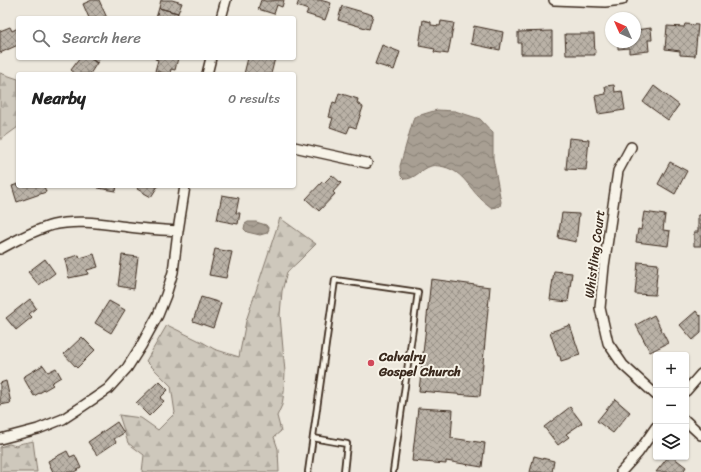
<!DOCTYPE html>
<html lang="en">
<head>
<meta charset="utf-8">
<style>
	body { margin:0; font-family:Sriracha,sans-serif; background:#f2f2f2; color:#222 }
	.controls { position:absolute; right:12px; bottom:12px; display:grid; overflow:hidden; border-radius:4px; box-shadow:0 1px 3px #0004 }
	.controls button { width:36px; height:36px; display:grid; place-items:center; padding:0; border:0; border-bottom:1px solid #e0e0e0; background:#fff; color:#222; font:20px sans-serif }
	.compass { position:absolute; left:605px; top:12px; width:36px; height:36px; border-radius:50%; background:#fff; box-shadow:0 1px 3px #0004; rotate:315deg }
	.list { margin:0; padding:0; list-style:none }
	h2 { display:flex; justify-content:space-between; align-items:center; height:52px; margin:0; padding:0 16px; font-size:17px }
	h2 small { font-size:13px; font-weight:400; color:#767676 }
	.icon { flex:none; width:22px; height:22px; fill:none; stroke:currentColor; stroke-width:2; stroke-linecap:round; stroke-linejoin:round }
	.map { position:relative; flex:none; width:701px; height:472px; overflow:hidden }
	.search { position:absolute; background:#fff; box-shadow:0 1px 3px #0004; left:16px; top:16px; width:280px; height:44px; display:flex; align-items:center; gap:10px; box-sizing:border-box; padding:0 14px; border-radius:4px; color:#767676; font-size:15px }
	.panel { position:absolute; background:#fff; box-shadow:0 1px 3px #0004; left:16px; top:72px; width:280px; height:116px; border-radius:4px }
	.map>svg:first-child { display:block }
	.forest { fill:url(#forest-firs); stroke:#84796d }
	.water { fill:url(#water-waves); stroke:#7c7064 }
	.building { fill:url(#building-cross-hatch); stroke:#3b2a1e }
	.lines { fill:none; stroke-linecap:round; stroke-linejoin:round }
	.lane-casing { stroke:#3b2a1e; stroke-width:8 }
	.street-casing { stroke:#3b2a1e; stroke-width:12 }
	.lane { stroke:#f7f3e8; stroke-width:4.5 }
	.street { stroke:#f7f3e8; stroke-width:9 }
	.poi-dot { fill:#d1495b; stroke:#f7f3e8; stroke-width:1.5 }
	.labels { text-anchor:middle; stroke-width:4; stroke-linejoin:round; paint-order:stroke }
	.street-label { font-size:13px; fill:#3b2a1e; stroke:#f7f3e8 }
	.poi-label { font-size:13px; font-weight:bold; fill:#3b2a1e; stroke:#f7f3e8; text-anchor:start }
</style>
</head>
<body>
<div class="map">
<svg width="701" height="472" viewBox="0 0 701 472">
	<defs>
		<pattern id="forest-firs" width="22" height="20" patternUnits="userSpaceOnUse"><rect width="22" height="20" fill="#cec8bc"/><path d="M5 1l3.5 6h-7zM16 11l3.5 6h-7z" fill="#b2aca1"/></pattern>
		<pattern id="water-waves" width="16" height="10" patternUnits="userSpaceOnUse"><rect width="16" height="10" fill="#a89f93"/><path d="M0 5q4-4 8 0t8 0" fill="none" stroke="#8a8277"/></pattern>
		<pattern id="building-cross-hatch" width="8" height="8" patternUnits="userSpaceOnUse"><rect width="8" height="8" fill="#bab2a7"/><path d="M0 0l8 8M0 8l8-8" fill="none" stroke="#989187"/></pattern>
	</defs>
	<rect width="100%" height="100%" fill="#ece7dc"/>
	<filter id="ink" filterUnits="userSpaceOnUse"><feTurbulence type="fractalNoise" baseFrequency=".025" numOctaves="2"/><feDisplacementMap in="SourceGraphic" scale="8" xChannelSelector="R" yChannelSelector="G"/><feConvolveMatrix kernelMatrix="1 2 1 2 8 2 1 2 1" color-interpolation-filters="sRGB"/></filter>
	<g filter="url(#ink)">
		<path class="forest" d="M0 73 18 79V127L0 140Z
			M280 218 316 244 298 262 287 272 282 291 280 315 285 372 284 392 282 405 277 416 281 431 274 437 278 449 279 472H142L144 455 128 443 119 415 141 418 158 430 175 413 171 386 146 361 167 325 204 343 214 349 239 357 246 321Z
			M33 441 37 472H0V447L9 444 16 446C22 442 27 443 33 441Z"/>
		<path class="water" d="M437 110 455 111 480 119 493 133V158L501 202 500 206 492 208C489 205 485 203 482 200 467 186 463 170 440 166 437 166 434 165 431 166 421 169 414 180 404 179L401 176 400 166 414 117Z
			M248 222H256L266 225 269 229 267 233 260 235 247 232 244 229 245 224Z"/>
		<path class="building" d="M92 0H99L107 18H89L83 4Z
			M161 0H172L182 3 178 13 159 8Z
			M261 0 266 1 284 0 282 7 277 5 274 14 258 9Z
			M299 0H320L331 3 325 20 306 14 308 10 297 6Z
			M342 6 373 15 369 29 338 20Z
			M159 8 178 13 177 18H156Z
			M423 20 431 22V25L440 26 441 21 454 23 448 54 434 52 435 49 419 46Z
			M685 24 698 25 695 56 680 55V51L665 49 667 26 684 27Z
			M474 26 503 32 500 50 471 44Z
			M10 27 12 31 18 28V45L0 53V31Z
			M651 28 652 40H648L649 51 629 53V48L618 49V42H635V30Z
			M552 31V54H521V43H518V32Z
			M565 34H594L595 55H566Z
			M382 45 400 52 394 70 375 64Z
			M80 58H90L97 63 90 74H76L71 70Z
			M90 58H100L97 63Z
			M155 58H178L175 70 171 69 170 74 155 71 158 60 155 59Z
			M248 58H275L271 74H244Z
			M614 85 615 92 622 91 625 110 598 114 595 96 606 94 605 86Z
			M654 86 679 105 668 120 643 102Z
			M339 93 358 99 357 103 363 107 356 128 350 126 347 133 330 127 333 118 329 117 333 102 336 103Z
			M569 138 589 140 586 170 566 169Z
			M670 162 687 171 675 194 658 184Z
			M332 175 341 183 333 192 335 194 319 211 306 199 322 182 324 183Z
			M18 184V186H44L46 192 17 202 12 186Z
			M99 186H117L116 191 98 188Z
			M139 186H158L151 197 137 189Z
			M222 195 239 198 236 213H240L238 224 217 220Z
			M644 212 665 215 663 230 670 231 668 246 636 242 638 229 641 230Z
			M562 213 579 214 576 242 558 238Z
			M698 215H701V246H694V232H698Z
			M215 249 232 252 226 278 209 275Z
			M94 254 98 267 87 270 88 274 69 278 65 259 79 255 80 258Z
			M122 255 138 257 134 289 118 286Z
			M45 259 55 273 39 285 28 272Z
			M638 262 658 264 655 295 635 294Z
			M554 271 572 273 568 302 550 300Z
			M431 279 490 287 480 396 419 391Z
			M201 297 221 303 213 328 193 321Z
			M30 299 36 308 29 314 32 317 16 330 6 318Z
			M109 301 125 310 111 333 95 323Z
			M696 311 700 316 701 315V333L693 340 680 325Z
			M654 315 668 343 650 352 636 325Z
			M570 325 580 355 561 361 560 356H558L550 332Z
			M82 337 95 350 77 368 64 354Z
			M43 365 48 372 56 368 61 377 51 383 53 385 34 396 23 377Z
			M6 381 11 403 0 405V383Z
			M159 381 168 390 160 398 164 401 149 416 136 403Z
			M615 399 630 412 613 433 597 421Z
			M570 407 582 423 566 434 569 437 558 445 544 427Z
			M418 408 453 410 451 438 485 443 482 467 446 461V464L412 461Z
			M117 422 124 433 114 439 116 442 97 455 88 442Z
			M67 451 70 457 75 455 81 468 74 472H53L48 461Z
			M534 456 554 461 552 472H530Z
			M668 457H673L686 467 683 472H656Z"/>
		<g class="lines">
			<defs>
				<path id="lane" d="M313 438 347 444 344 472
					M308 472 335 280 418 292 393 472"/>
				<path id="street" d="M554 0 605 2 622 0
					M221 18 226 0
					M207 74 211 58
					M294 147 367 163
					M631 147 618 171 604 266 600 308 608 343 623 365 656 395
					M0 249C17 240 34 230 53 225 78 219 104 224 129 227 145 229 162 230 178 231
					M686 391 701 374
					M686 421 701 435
					M0 439 38 429 63 419 83 406 108 389 127 368 141 346 158 315 166 295 173 272 178 231 185 186
					M621 472 638 453 656 427"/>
			</defs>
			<use href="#lane" class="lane-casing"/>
			<use href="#street" class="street-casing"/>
			<use href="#lane" class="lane"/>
			<use href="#street" class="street"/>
		</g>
	</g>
	<circle class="poi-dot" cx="371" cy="363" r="4"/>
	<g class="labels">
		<g class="street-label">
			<text transform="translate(594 254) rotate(-83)" y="5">Whistling Court</text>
		</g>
		<g class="poi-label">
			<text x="379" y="361">Calvalry<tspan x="379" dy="15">Gospel Church</tspan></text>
		</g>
	</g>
</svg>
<div class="controls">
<button>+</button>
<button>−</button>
<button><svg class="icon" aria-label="layers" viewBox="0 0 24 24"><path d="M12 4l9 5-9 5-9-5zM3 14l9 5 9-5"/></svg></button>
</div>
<svg class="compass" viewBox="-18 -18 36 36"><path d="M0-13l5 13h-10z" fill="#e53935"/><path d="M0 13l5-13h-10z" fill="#767676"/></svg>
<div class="search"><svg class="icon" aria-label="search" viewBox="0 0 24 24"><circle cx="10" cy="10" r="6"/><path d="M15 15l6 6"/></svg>Search here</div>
<section class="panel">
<h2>Nearby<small>0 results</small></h2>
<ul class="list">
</ul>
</section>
</div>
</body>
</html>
